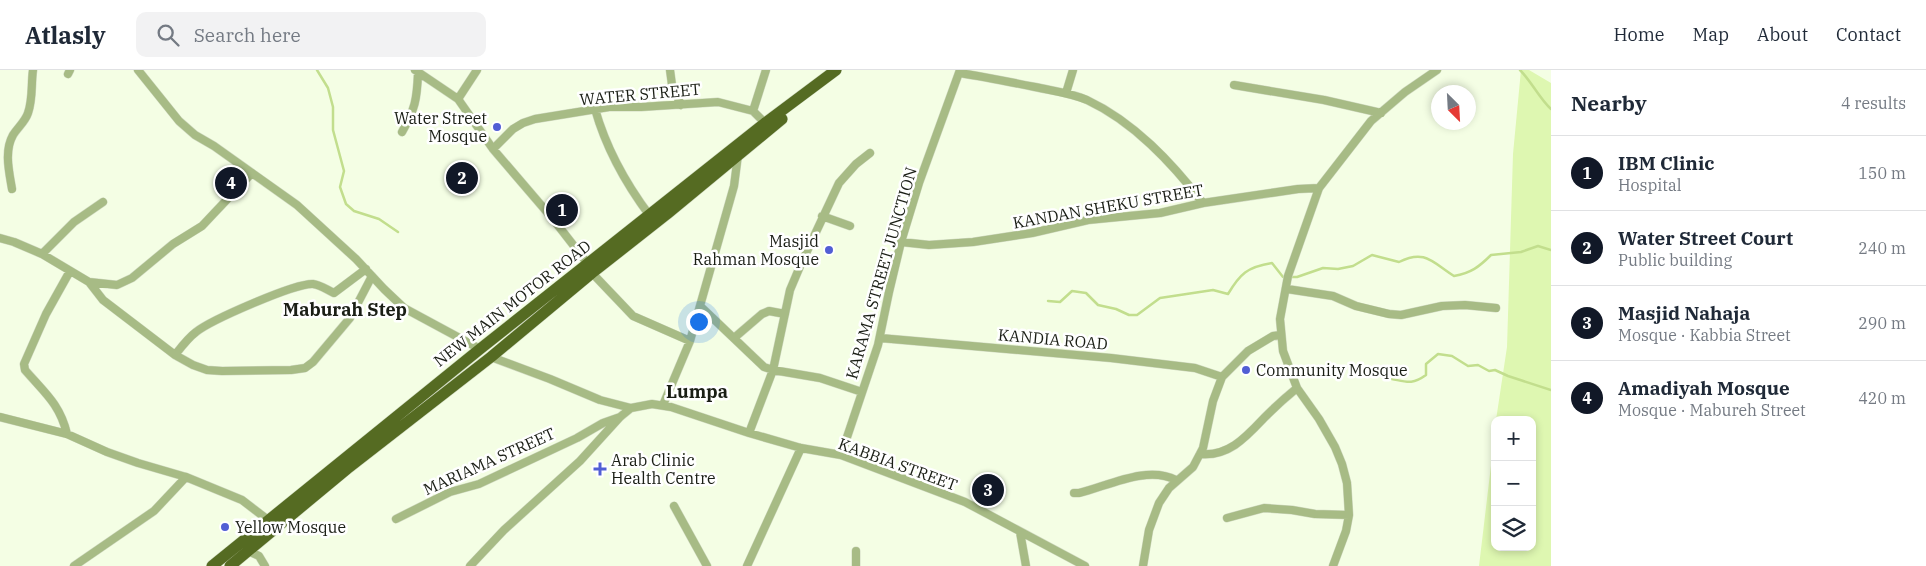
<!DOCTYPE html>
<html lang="en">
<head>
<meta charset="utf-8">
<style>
	body { margin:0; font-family:"IBM Plex Serif",serif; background:#f2f2f3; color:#1f2937 }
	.controls { position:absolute; right:15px; bottom:15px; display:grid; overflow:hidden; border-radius:10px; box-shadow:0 2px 8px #0003 }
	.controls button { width:45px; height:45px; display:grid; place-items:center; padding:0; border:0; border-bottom:1px solid #e0e1e3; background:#fff; color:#1f2937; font:25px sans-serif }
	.compass { position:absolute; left:1431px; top:15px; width:45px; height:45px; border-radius:50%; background:#fff; box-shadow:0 2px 8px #0003; rotate:156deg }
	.you { position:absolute; left:698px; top:251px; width:18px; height:18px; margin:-12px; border:4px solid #fff; border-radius:50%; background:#1a73e8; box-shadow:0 0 0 8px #1a73e833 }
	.badge { display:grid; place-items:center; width:32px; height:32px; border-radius:50%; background:#111827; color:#fff; font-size:16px; font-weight:700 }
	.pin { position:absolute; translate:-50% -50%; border:2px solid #fff; box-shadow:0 1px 5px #0006 }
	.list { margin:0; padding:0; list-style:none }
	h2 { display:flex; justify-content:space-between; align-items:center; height:65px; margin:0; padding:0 20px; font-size:21px }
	h2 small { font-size:16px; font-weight:400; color:#747a83 }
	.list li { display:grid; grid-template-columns:32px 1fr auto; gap:15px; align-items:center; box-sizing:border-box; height:75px; padding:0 20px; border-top:1px solid #e0e1e3 }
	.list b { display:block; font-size:19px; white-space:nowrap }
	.list p { margin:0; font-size:16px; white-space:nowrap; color:#747a83 }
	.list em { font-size:16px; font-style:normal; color:#747a83 }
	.icon { flex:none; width:28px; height:28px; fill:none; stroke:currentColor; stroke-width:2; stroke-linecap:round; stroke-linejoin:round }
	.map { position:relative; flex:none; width:1551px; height:496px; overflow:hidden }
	header { display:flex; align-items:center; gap:30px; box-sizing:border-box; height:70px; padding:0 25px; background:#fff; border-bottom:1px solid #e0e1e3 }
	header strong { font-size:24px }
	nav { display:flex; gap:28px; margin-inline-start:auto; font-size:18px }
	.search { width:350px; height:45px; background:#f2f2f3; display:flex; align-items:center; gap:12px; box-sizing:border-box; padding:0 18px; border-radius:10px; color:#747a83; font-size:19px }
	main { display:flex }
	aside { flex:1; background:#fff }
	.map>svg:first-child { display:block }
	.green { fill:#def7b1 }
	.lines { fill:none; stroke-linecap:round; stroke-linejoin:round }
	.stream { stroke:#c2de8d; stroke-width:2.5 }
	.minor-casing { stroke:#d1dac3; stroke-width:9 }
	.highway-casing { stroke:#d1dac3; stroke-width:12 }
	.minor { stroke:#a7bb85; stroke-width:8 }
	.highway { stroke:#556b22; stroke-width:11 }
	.poi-dot { fill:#515ed4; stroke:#fff; stroke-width:2 }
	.labels { text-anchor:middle; stroke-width:5; stroke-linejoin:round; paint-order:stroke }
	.street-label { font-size:16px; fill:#1a1e15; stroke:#fff }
	.poi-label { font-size:16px; fill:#1a1e15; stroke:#fff; text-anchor:start }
	.neighbourhood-label { font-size:18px; font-weight:bold; fill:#1a1e15; stroke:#fff }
</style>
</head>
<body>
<header>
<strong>Atlasly</strong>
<div class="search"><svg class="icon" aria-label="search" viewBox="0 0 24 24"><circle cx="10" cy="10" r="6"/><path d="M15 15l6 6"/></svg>Search here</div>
<nav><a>Home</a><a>Map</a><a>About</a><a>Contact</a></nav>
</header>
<main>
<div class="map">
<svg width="1551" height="496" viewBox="0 0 1551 496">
	<rect width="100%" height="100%" fill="#f4fee4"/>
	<path class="green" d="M1521 0H1529L1551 13V496H1479L1495 362V477H1532V350H1496L1507 277 1513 84Z"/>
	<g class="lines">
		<path class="stream" d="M317 0 328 18 333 37V60L344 101 340 117 346 134 354 141 379 149 398 162
			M1520 0C1532 12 1539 28 1551 39
			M1048 231 1060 232 1072 221 1086 223 1098 235 1116 239 1129 245H1137L1160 228 1213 220 1228 224C1240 204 1247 197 1272 193L1283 207H1297L1323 198 1338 199 1353 196 1372 185 1399 192C1425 179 1432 192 1454 206 1471 203 1479 197 1491 185L1521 182 1538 176 1551 180
			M1392 309C1407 312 1412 315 1426 305V294L1438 284 1452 286 1468 296 1478 295 1489 301 1495 300 1508 306 1551 320"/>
		<defs>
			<path id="minor" d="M138 0 179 51 195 65 214 76 297 135 356 189 384 219 404 238 480 279
				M415 0 458 29 493 79 553 149 588 194
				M670 0 672 15 681 35
				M960 3C985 7 1010 12 1035 17 1053 21 1071 23 1087 30 1134 52 1172 93 1203 133
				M68 4 70 0
				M1234 15 1324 30 1381 43
				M1066 23 1073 0
				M458 29 477 0
				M595 39C606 78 626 114 650 146
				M753 41 766 0
				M402 62C415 39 417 30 418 3
				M493 79 513 59 523 53 535 49 609 37H641L718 32 753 41 765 53
				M12 119C9 101 4 81 13 65 18 57 25 52 28 43 33 29 31 14 33 0
				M822 146 850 156
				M0 168 14 172 42 184 89 212 117 215 132 208 173 174 202 156 252 103
				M901 172 929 175 973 172 1032 163 1088 150 1160 143 1203 133 1298 119 1319 118
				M42 184 74 152 103 132
				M592 203 633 246 690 271
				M89 212 103 230 175 285 193 295 207 300 222 301 291 300 305 298 313 292 350 248 372 206
				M1287 219 1333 226 1356 236 1389 244 1401 245 1442 236 1465 235 1496 238
				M700 236 764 297 773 300 820 308 862 322
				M734 268 762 244 769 241 785 244
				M880 268 1111 288 1195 298 1222 307
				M175 285C182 276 188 268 196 262 211 250 295 213 313 214 321 215 327 220 334 223L366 199
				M491 287 550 309 600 330 631 338
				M663 335 690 271 734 116 738 85
				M0 347 67 364 107 382 138 393 186 407 242 430 272 453
				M749 363 773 300 790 220 801 194 839 113 856 94 870 83
				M67 364C60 334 44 322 25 300L24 294 46 244 70 201
				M1200 384C1229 387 1247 366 1265 347 1275 337 1286 327 1297 318
				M841 385 878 275 889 222 901 172 919 113 960 0
				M1074 423H1079C1108 416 1147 395 1176 410
				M674 436 707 496
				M1227 448 1264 438 1292 440 1315 444 1349 445
				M396 449 450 422 479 414 577 368 603 353 620 347
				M1020 462 1026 496
				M248 481 259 486 265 496
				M856 481V496
				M74 496 154 441 186 407
				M470 496 504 460 580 391 620 347 631 338 652 334 671 337 749 363 801 378 841 385 965 432 1085 496
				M747 496 801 378
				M1143 496 1149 460 1159 433 1169 418 1193 397 1203 378 1213 331 1222 307 1248 281 1273 266 1281 265
				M1333 496 1346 461 1349 445 1347 413 1342 394 1335 377 1319 349 1297 318 1283 281 1280 249 1288 206 1319 118 1371 51 1405 22 1437 0"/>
			<path id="highway" d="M212 496 480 279 765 53 836 0
				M230 496 347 399 491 287 592 203 667 144 782 49"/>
		</defs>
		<use href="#minor" class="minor-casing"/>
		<use href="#highway" class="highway-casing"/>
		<use href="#minor" class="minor"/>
		<use href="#highway" class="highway"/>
	</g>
	<g class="poi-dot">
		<circle cx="497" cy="57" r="5"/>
		<circle cx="829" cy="180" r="5"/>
		<circle cx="1246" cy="300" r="5"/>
		<path d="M597.5 391.5h5v5h5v5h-5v5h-5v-5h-5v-5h5z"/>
		<circle cx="225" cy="457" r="5"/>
	</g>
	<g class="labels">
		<g class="street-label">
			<text transform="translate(640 24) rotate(-5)" y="6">WATER STREET</text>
			<text transform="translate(1108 136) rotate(-10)" y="6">KANDAN SHEKU STREET</text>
			<text transform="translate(881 203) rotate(-74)" y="6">KARAMA STREET JUNCTION</text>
			<text transform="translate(512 233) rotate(-38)" y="6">NEW MAIN MOTOR ROAD</text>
			<text transform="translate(1053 269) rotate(5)" y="6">KANDIA ROAD</text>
			<text transform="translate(489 391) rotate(-24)" y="6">MARIAMA STREET</text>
			<text transform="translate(898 394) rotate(20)" y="6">KABBIA STREET</text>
		</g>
		<g class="poi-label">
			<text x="487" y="54" text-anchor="end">Water Street<tspan x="487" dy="18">Mosque</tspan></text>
			<text x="819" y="177" text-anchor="end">Masjid<tspan x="819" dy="18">Rahman Mosque</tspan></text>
			<text x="1256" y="306">Community Mosque</text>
			<text x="611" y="396">Arab Clinic<tspan x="611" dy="18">Health Centre</tspan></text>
			<text x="235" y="463">Yellow Mosque</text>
		</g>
		<g class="neighbourhood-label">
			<text x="345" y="246">Maburah Step</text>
			<text x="697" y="328">Lumpa</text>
		</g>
	</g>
</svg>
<div class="controls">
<button>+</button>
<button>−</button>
<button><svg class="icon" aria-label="layers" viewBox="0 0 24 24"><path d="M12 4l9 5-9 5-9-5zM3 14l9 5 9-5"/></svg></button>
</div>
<svg class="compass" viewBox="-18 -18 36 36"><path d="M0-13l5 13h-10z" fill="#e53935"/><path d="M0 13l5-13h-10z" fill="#747a83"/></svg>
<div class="you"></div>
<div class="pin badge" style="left:562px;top:140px">1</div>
<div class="pin badge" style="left:462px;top:108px">2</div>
<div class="pin badge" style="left:988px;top:420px">3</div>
<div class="pin badge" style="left:231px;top:113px">4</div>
</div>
<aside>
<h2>Nearby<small>4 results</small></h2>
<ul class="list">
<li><span class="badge">1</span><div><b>IBM Clinic</b><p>Hospital</p></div><em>150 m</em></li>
<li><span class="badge">2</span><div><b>Water Street Court</b><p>Public building</p></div><em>240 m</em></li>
<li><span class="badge">3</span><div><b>Masjid Nahaja</b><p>Mosque · Kabbia Street</p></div><em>290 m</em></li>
<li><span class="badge">4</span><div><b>Amadiyah Mosque</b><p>Mosque · Mabureh Street</p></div><em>420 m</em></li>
</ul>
</aside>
</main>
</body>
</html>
